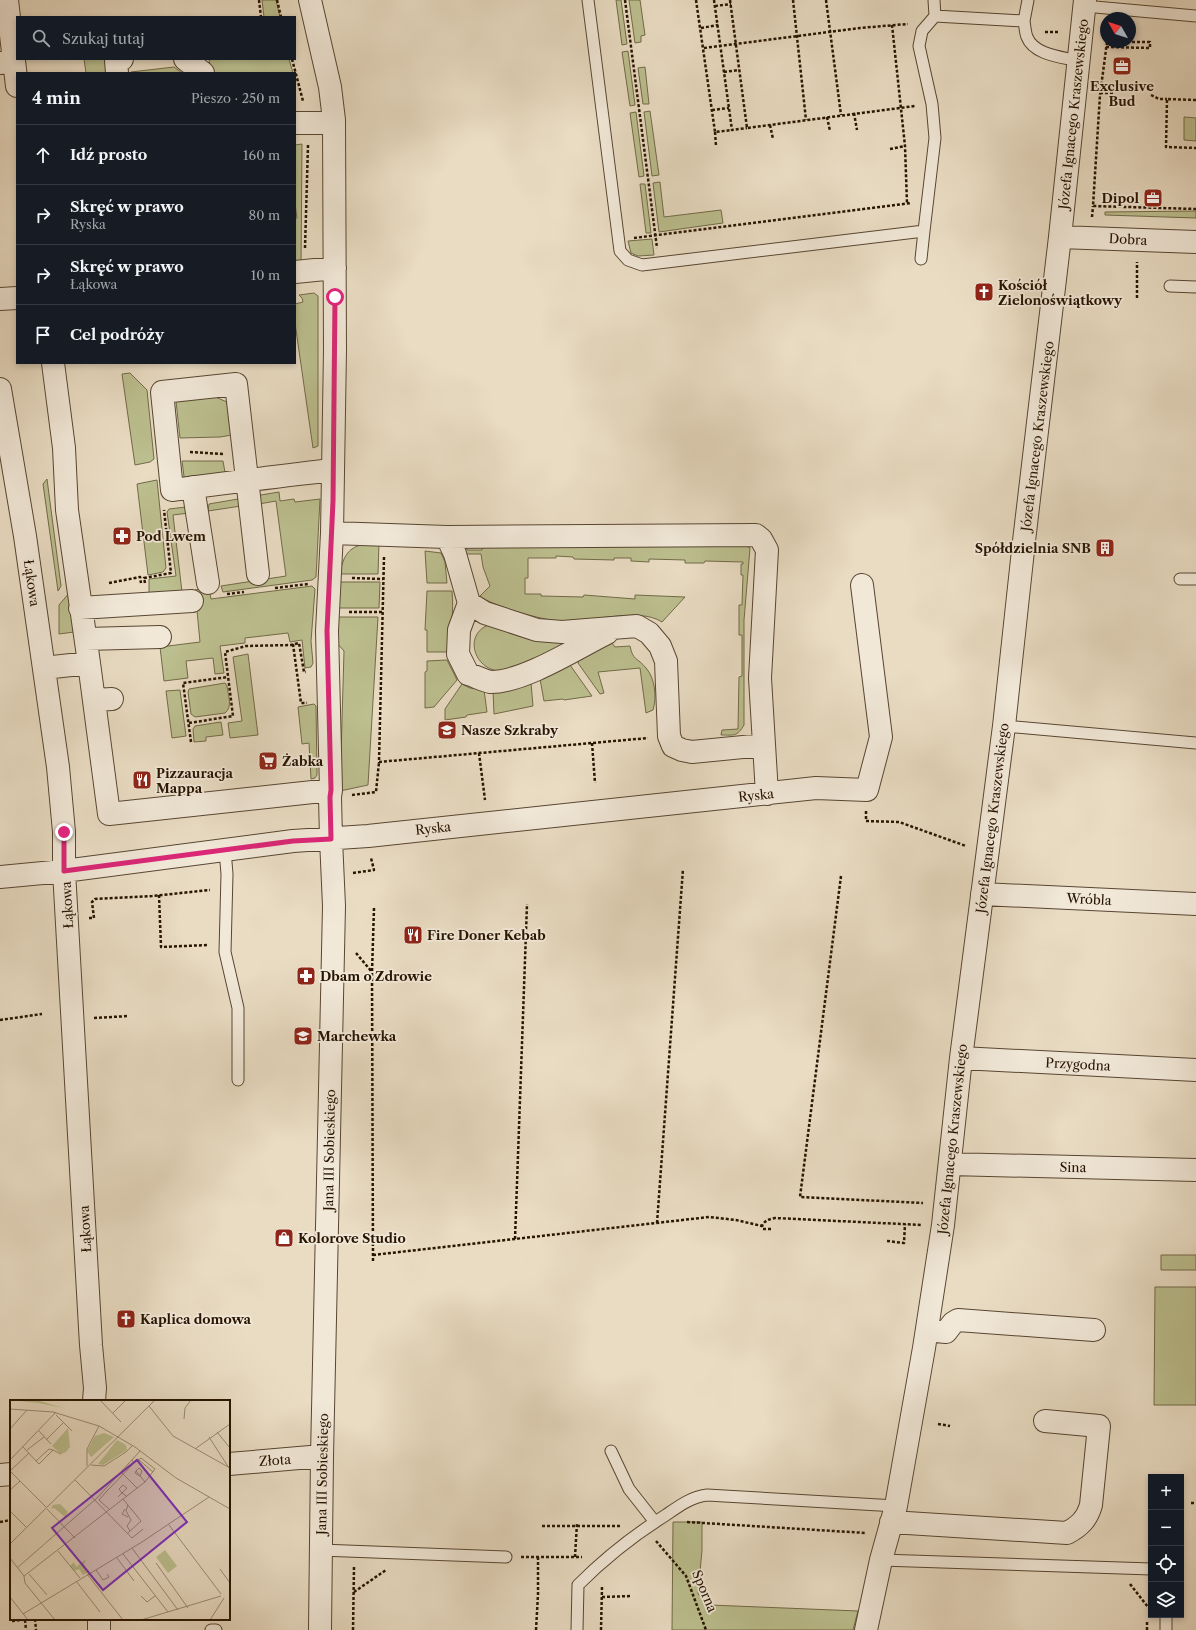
<!DOCTYPE html>
<html lang="pl">
<head>
<meta charset="utf-8">
<style>
	body { margin:0; font-family:"Libre Caslon Text",serif; background:#20242c; color:#f1f3f6 }
	.controls { position:absolute; right:12px; bottom:12px; display:grid; overflow:hidden; border-radius:0px; box-shadow:0 2px 6px #0003 }
	.controls button { width:36px; height:36px; display:grid; place-items:center; padding:0; border:0; border-bottom:1px solid #363941; background:#171b24; color:#f1f3f6; font:20px sans-serif }
	.compass { position:absolute; left:1100px; top:12px; width:36px; height:36px; border-radius:50%; background:#171b24; box-shadow:0 2px 6px #0003; rotate:309deg }
	.stop { position:absolute; width:12px; height:12px; margin:-9px; border:3px solid #db2777; border-radius:50%; background:#fff }
	.stop.end { background:#db2777; border-color:#fff; box-shadow:0 1px 4px #0008 }
	.list { margin:0; padding:0; list-style:none }
	h2 { display:flex; justify-content:space-between; align-items:center; height:52px; margin:0; padding:0 16px; font-size:17px }
	h2 small { font-size:13px; font-weight:400; color:#9ea1a6 }
	.list li { display:grid; grid-template-columns:26px 1fr auto; gap:12px; align-items:center; box-sizing:border-box; height:60px; padding:0 16px; border-top:1px solid #363941 }
	.list b { display:block; font-size:15px; white-space:nowrap }
	.list p { margin:0; font-size:13px; white-space:nowrap; color:#9ea1a6 }
	.list em { font-size:13px; font-style:normal; color:#9ea1a6 }
	.icon { flex:none; width:22px; height:22px; fill:none; stroke:currentColor; stroke-width:2; stroke-linecap:round; stroke-linejoin:round }
	.map { position:relative; flex:none; width:1196px; height:1630px; overflow:hidden }
	.search { position:absolute; background:#171b24; box-shadow:0 2px 6px #0003; left:16px; top:16px; width:280px; height:44px; display:flex; align-items:center; gap:10px; box-sizing:border-box; padding:0 14px; border-radius:0px; color:#9ea1a6; font-size:15px }
	.panel { position:absolute; background:#171b24; box-shadow:0 2px 6px #0003; left:16px; top:72px; width:280px; height:292px; border-radius:0px }
	.map>svg:first-child { display:block }
	.green { fill:#bcbf8f; stroke:#726a48 }
	.lines { fill:none; stroke-linecap:round; stroke-linejoin:round }
	.service-casing { stroke:#584632; stroke-width:13 }
	.minor-casing { stroke:#584632; stroke-width:24 }
	.path { stroke:#271401; stroke-width:2.5; stroke-dasharray:3 2; stroke-linecap:butt }
	.service { stroke:#f1e8d8; stroke-width:11 }
	.minor { stroke:#f1e8d8; stroke-width:22 }
	.route { stroke:#db2777; stroke-width:5 }
	.labels { text-anchor:middle; stroke-width:3.5; stroke-linejoin:round; paint-order:stroke }
	.poi-label { font-size:13px; font-weight:bold; fill:#271401; stroke:#f1e8d8; text-anchor:start }
	.street-label { font-size:13px; fill:#271401; stroke:#f1e8d8 }
	.inset-road { fill:none; stroke:#9b8c75; stroke-width:1 }
	.view { fill:#7b2cbf; fill-opacity:0.15; stroke:#7b2cbf; stroke-width:2 }
	.inset-edge { fill:none; stroke:#271401; stroke-width:2 }
</style>
</head>
<body>
<div class="map">
<svg width="1196" height="1630" viewBox="0 0 1196 1630">
	<rect width="100%" height="100%" fill="#e9dcc3"/>
	<filter id="stains"><feTurbulence type="fractalNoise" baseFrequency=".005" numOctaves="4"/><feColorMatrix values="0 0 0 0 .2 0 0 0 0 .09 0 0 0 0 .02 0 0 0 .5 -.17"/></filter>
	<radialGradient id="worn" r=".72"><stop offset=".6" stop-color="#630" stop-opacity="0"/><stop offset="1" stop-color="#630" stop-opacity=".3"/></radialGradient>
	<path class="green" d="M262 0H276L280 17H264Z
		M616 0H621L627 44 622 45Z
		M629 0H640L645 35 641 36V42L635 43Z
		M628 51 635 105 630 106 622 52Z
		M84 59H106L107 73H86Z
		M209 59H289L293 73H211Z
		M174 67 182 73H131V72Z
		M645 67 649 104H643L638 68Z
		M650 111 659 175 652 176 644 112Z
		M636 112 644 176 639 177 630 113Z
		M1184 117 1196 118V141L1184 140Z
		M302 144 301 265H295V219L297 218 295 204V145Z
		M660 182 664 217 721 210 723 223 659 232 653 183Z
		M640 184H645L651 233H646Z
		M1196 211V218L1105 215V212Z
		M652 239 654 255 638 256 631 253 628 241Z
		M314 293 318 296V446L313 448 295 323V304L303 302 302 298 299 295Z
		M130 373 147 390 154 459 150 462 135 465 122 374Z
		M213 396 227 402 232 435 220 437 180 438 176 401Z
		M182 461H223L226 478 185 484Z
		M47 479 61 586 58 591 43 484Z
		M157 480 166 568 163 572 148 575 137 484Z
		M279 492 280 501 294 499 295 502 320 499 316 577 312 580 223 592 221 586 286 576 276 501 259 504V498L261 495Z
		M238 499 240 502 241 506 208 511 209 504Z
		M186 507 189 513 173 515 182 592 149 597V579L176 576 167 512 169 509Z
		M379 542 378 574H340C344 548 355 544 379 542Z
		M465 543 467 550H482V543L746 546 750 548 744 620V725C737 737 734 735 721 735L722 730 738 729 739 677 742 676V635H739V605H742L743 575H741V564H743V562L705 561 704 563H685V560L649 559V562L631 561V558H614V560L574 559 573 557 556 556V558H528V578H525V594H541V596L583 597 584 595 635 599V595L685 597 662 622C638 606 586 624 557 621 530 617 503 608 479 597L490 586 483 567 481 554H464L463 550Z
		M425 551 441 553 445 562 447 583H427Z
		M340 582H380L379 608H338Z
		M312 586 315 589 311 641 313 663 311 667 305 668 302 640 290 642 288 633 245 638V643L220 646 224 673 215 674 213 658 186 661 188 678 164 681 160 647 200 642 195 590 209 588 211 599Z
		M427 591H452C454 612 451 631 447 652H427V630H425Z
		M70 592 74 632 59 634V605Z
		M338 617H378L368 785 340 791 344 651 336 642Z
		M491 624 573 640C563 646 552 654 541 658 533 662 523 664 515 667 510 669 505 671 500 671 474 670 462 633 491 624Z
		M612 643 615 647 630 646C633 661 637 657 646 668 655 678 657 697 653 710L646 713 640 668 598 672 604 693 600 694 578 663 579 658Z
		M248 654 258 735 230 738 228 723 242 721 233 657Z
		M447 660 457 680 434 707 425 708V672L427 671V661Z
		M570 665 592 696 564 700 563 699 544 701 540 679Z
		M225 683 227 686C228 695 233 707 225 713L195 717 191 714 188 692 189 689Z
		M531 683 533 706 494 714 493 690Z
		M462 684 470 688 484 690 487 712 467 715 466 717 445 720V709Z
		M180 690 186 736 172 738 166 691Z
		M314 704 316 706 317 775 315 778 311 779 309 743 302 744 298 707Z
		M221 722 223 735 206 737V741L194 742 193 729 195 726Z
		M1161 1255H1196V1270H1161Z
		M1155 1287H1196V1405H1154Z
		M673 1522H702V1550L698 1594 710 1605 858 1611 853 1630H672Z"/>
	<g class="lines">
		<defs>
			<path id="service" d="M588 0 620 251 628 260 642 265 924 231 935 138 932 104 919 46 922 31 935 16
				M934 0 935 16 1024 21 1028 0
				M1084 6 1196 16
				M1024 21C1025 26 1025 32 1027 37 1034 55 1062 57 1078 61
				M921 259 924 231
				M1170 286 1196 287
				M1180 579H1196
				M1004 726 1196 743
				M225 850 227 874 225 952 238 1008V1080
				M611 1451 629 1489 655 1522
				M320 1550 506 1557
				M881 1560 1151 1569
				M211 1630H216
				M577 1630 578 1585C605 1558 634 1535 666 1515 679 1506 691 1497 707 1495L896 1506
				M1166 1630V1615"/>
			<path id="minor" d="M185 59 203 73
				M14 61 17 86
				M0 63 14 61 7 0
				M117 73 116 60 122 59
				M295 123H322L334 120 330 87 310 0
				M1060 237 1196 242
				M295 272 335 268
				M0 299 17 298
				M53 363 64 448 67 510 89 663
				M0 389 25 536 58 767 64 832V871L91 1345 95 1388 94 1401
				M193 487 208 583
				M332 533 335 350 334 120
				M447 537 455 554 469 603 485 613 537 630 562 632 637 626 649 633 660 646 666 661 669 736 673 746 682 750 692 752 764 745
				M258 574 236 384 162 392 172 490C226 483 279 476 333 470
				M469 603 459 630 458 654 468 674C475 676 484 681 491 682 524 682 577 648 607 633
				M80 608 192 601
				M86 639 160 637
				M44 668 89 663 109 814 331 790
				M94 700 112 699
				M0 877 64 871 293 841 368 836 816 788 867 790 881 737 862 585
				M982 894 1196 904
				M961 1058 1196 1070
				M950 1164 1196 1170
				M927 1330 946 1332 953 1323 958 1320 1094 1330
				M229 1464 322 1456
				M0 1475 11 1474
				M891 1522 1067 1533C1080 1526 1087 1519 1091 1505L1099 1426 1045 1421
				M99 1619V1630
				M320 1630 322 1456 334 906 331 839 330 797 331 790 327 631 332 533 447 537 756 535 761 539 767 550 760 678 767 794
				M866 1630 881 1560 896 1506 924 1348 943 1225 961 1058 1004 726 1024 541 1060 237 1085 0"/>
		</defs>
		<use href="#service" class="service-casing"/>
		<use href="#minor" class="minor-casing"/>
		<path class="path" d="M259 0 261 17
			M277 0 281 17
			M625 0 657 248
			M696 0 715 132 732 130
			M714 0 732 130 747 128
			M730 0 747 128 915 106
			M793 0 806 120
			M826 0 841 115
			M715 6 731 4
			M892 25 905 146 907 203
			M701 28 718 25
			M1045 32H1059
			M1107 42 1100 95 1093 206 1196 209
			M1106 47 1150 48V42H1130
			M704 48 860 28 908 24
			M292 59 303 101
			M724 72 739 70
			M1100 93H1113
			M1151 95 1159 99H1167
			M1196 100 1167 99 1166 147 1196 148
			M712 110 729 108
			M854 113 857 130
			M827 117 830 131
			M770 125 773 139
			M715 132 716 146
			M890 149 905 146
			M1092 217 1093 206
			M634 238 911 203
			M305 248 308 145
			M1137 298V262
			M190 452 223 454
			M384 557 379 762 648 738
			M352 578 383 579
			M109 583 140 577 141 583
			M145 583 144 578 171 573 164 510
			M275 588 308 584
			M227 594 244 592
			M349 612H383
			M293 644 301 703H307
			M189 723 233 716 225 652 246 646 291 645 299 643 304 672H306
			M191 742 183 683 228 677
			M592 743 595 783
			M479 753 485 800
			M352 795 376 792 379 762
			M866 811V821L899 822 966 846
			M353 873 374 870 371 858
			M841 876 800 1197 923 1203
			M159 895 161 947 208 945
			M89 918H94L92 902 95 899 152 896 210 890
			M356 953 372 972
			M94 1018 129 1016
			M0 1020 42 1014
			M657 1223 683 869
			M771 1229H763L762 1226C764 1221 769 1219 775 1218L922 1225
			M515 1239 527 904
			M887 1241 904 1243 905 1224
			M373 1255 709 1217 736 1220 762 1226
			M373 1261 372 972 374 908
			M938 1424 950 1426
			M1191 1503H1196
			M0 1522 11 1520
			M687 1522 866 1533
			M542 1526H620
			M656 1541 686 1576 706 1630
			M521 1557H582
			M575 1557 577 1523
			M1130 1584 1148 1607
			M354 1592 386 1570
			M602 1597 632 1596
			M35 1619 36 1630
			M25 1620 26 1630
			M12 1621 30 1619
			M353 1630 354 1567
			M536 1630 538 1594V1557
			M601 1630 602 1587
			M1147 1630V1621"/>
		<use href="#service" class="service"/>
		<use href="#minor" class="minor"/>
	</g>
	<g class="lines">
		<path class="route" d="M64 832V871L293 841 331 839 330 797 331 790 327 631 333 501 335 297"/>
	</g>
	<defs>
		<symbol id="office-square" viewBox="-11 -11 22 22"><rect x="-9" y="-9" width="18" height="18" rx="4" fill="#8f2418" stroke="#f1e8d8"/><path d="M-6-3h4V-5.5h4V-3h4V5H-6ZM-1-4.5V-3h2v-1.5ZM-6 0V1H6V0Z" fill="#fff"/></symbol>
		<symbol id="church-square" viewBox="-11 -11 22 22"><rect x="-9" y="-9" width="18" height="18" rx="4" fill="#8f2418" stroke="#f1e8d8"/><path d="M-1.2-6h2.4v3.5h3.3v2.4h-3.3V6h-2.4V-.1h-3.3v-2.4h3.3Z" fill="#fff"/></symbol>
		<symbol id="pharmacy-square" viewBox="-11 -11 22 22"><rect x="-9" y="-9" width="18" height="18" rx="4" fill="#8f2418" stroke="#f1e8d8"/><path d="M-2-6h4v4h4v4h-4v4h-4v-4h-4v-4h4Z" fill="#fff"/></symbol>
		<symbol id="building-square" viewBox="-11 -11 22 22"><rect x="-9" y="-9" width="18" height="18" rx="4" fill="#8f2418" stroke="#f1e8d8"/><path d="M-4-6H4V6H1V3H-1V6H-4ZM-2.5-4.3h1.7v1.8h-1.7ZM.8-4.3h1.7v1.8H.8ZM-2.5-1h1.7V.8h-1.7ZM.8-1h1.7V.8H.8Z" fill="#fff"/></symbol>
		<symbol id="school-square" viewBox="-11 -11 22 22"><rect x="-9" y="-9" width="18" height="18" rx="4" fill="#8f2418" stroke="#f1e8d8"/><path d="M0-5L7-2L0 1L-7-2ZM-4 1L0 2.5L4 1V4Q0 6-4 4Z" fill="#fff"/></symbol>
		<symbol id="supermarket-square" viewBox="-11 -11 22 22"><rect x="-9" y="-9" width="18" height="18" rx="4" fill="#8f2418" stroke="#f1e8d8"/><path d="M-6-5.5h2.5l.6 2H6L4.5 2H-2.5L-4.4-4H-6ZM-1.5 3.2a1.3 1.3 0 1 0 .1 0ZM3 3.2a1.3 1.3 0 1 0 .1 0Z" fill="#fff"/></symbol>
		<symbol id="restaurant-square" viewBox="-11 -11 22 22"><rect x="-9" y="-9" width="18" height="18" rx="4" fill="#8f2418" stroke="#f1e8d8"/><path d="M-5-6h1v4h1v-4h1v4h1v-4h1v5L-1.5 .5V6h-2V.5L-5-1ZM5-6V6H3V1.5H1.5Q1.5-4 5-6Z" fill="#fff"/></symbol>
		<symbol id="shop-square" viewBox="-11 -11 22 22"><rect x="-9" y="-9" width="18" height="18" rx="4" fill="#8f2418" stroke="#f1e8d8"/><path d="M-5-2.5h2.3a2.7 3.5 0 0 1 5.4 0H5L5.5 6h-11ZM-1.5-2.5h3a1.5 2.3 0 0 0-3 0Z" fill="#fff"/></symbol>
	</defs>
	<g fill-rule="evenodd">
		<use href="#office-square" x="1111" y="55" width="22" height="22"/>
		<use href="#office-square" x="1142" y="187" width="22" height="22"/>
		<use href="#church-square" x="973" y="281" width="22" height="22"/>
		<use href="#pharmacy-square" x="111" y="525" width="22" height="22"/>
		<use href="#building-square" x="1094" y="537" width="22" height="22"/>
		<use href="#school-square" x="436" y="719" width="22" height="22"/>
		<use href="#supermarket-square" x="257" y="750" width="22" height="22"/>
		<use href="#restaurant-square" x="131" y="769" width="22" height="22"/>
		<use href="#restaurant-square" x="402" y="924" width="22" height="22"/>
		<use href="#pharmacy-square" x="295" y="965" width="22" height="22"/>
		<use href="#school-square" x="292" y="1025" width="22" height="22"/>
		<use href="#shop-square" x="273" y="1227" width="22" height="22"/>
		<use href="#church-square" x="115" y="1308" width="22" height="22"/>
	</g>
	<g class="labels">
		<g class="poi-label">
			<text x="1122" y="91" text-anchor="middle">Exclusive<tspan x="1122" dy="15">Bud</tspan></text>
			<text x="1139" y="203" text-anchor="end">Dipol</text>
			<text x="998" y="290">Kościół<tspan x="998" dy="15">Zielonoświątkowy</tspan></text>
			<text x="136" y="541">Pod Lwem</text>
			<text x="1091" y="553" text-anchor="end">Spółdzielnia SNB</text>
			<text x="461" y="735">Nasze Szkraby</text>
			<text x="282" y="766">Żabka</text>
			<text x="156" y="778">Pizzauracja<tspan x="156" dy="15">Mappa</tspan></text>
			<text x="427" y="940">Fire Doner Kebab</text>
			<text x="320" y="981">Dbam o Zdrowie</text>
			<text x="317" y="1041">Marchewka</text>
			<text x="298" y="1243">Kolorove Studio</text>
			<text x="140" y="1324">Kaplica domowa</text>
		</g>
		<g class="street-label">
			<text transform="translate(1073 114) rotate(-84)" y="5">Józefa Ignacego Kraszewskiego</text>
			<text transform="translate(1128 239) rotate(3)" y="5">Dobra</text>
			<text transform="translate(1037 436) rotate(-83)" y="5">Józefa Ignacego Kraszewskiego</text>
			<text transform="translate(32 583) rotate(82)" y="5">Łąkowa</text>
			<text transform="translate(756 795) rotate(-6)" y="5">Ryska</text>
			<text transform="translate(992 818) rotate(-83)" y="5">Józefa Ignacego Kraszewskiego</text>
			<text transform="translate(433 828) rotate(-6)" y="5">Ryska</text>
			<text transform="translate(1089 899) rotate(3)" y="5">Wróbla</text>
			<text transform="translate(67 905) rotate(-93)" y="5">Łąkowa</text>
			<text transform="translate(1078 1064) rotate(3)" y="5">Przygodna</text>
			<text transform="translate(952 1139) rotate(-84)" y="5">Józefa Ignacego Kraszewskiego</text>
			<text transform="translate(329 1150) rotate(-89)" y="5">Jana III Sobieskiego</text>
			<text transform="translate(1073 1167) rotate(1)" y="5">Sina</text>
			<text transform="translate(85 1229) rotate(-93)" y="5">Łąkowa</text>
			<text transform="translate(275 1460) rotate(-4)" y="5">Złota</text>
			<text transform="translate(322 1474) rotate(-89)" y="5">Jana III Sobieskiego</text>
			<text transform="translate(705 1591) rotate(67)" y="5">Sporna</text>
		</g>
	</g>
	<g transform="translate(10 1400)">
		<rect width="220" height="220" fill="#e9dcc3"/>
		<path d="M0 0H26L53 8 29 3ZM58 28 60 47 56 52 51 54 42 46ZM94 33 104 37 81 57 77 51 85 36ZM107 40 116 45 117 50 93 65 88 64ZM50 104 58 112 55 117 44 108 41 109 43 105ZM155 150 167 166 158 173 146 157ZM76 159 74 164 79 172 73 175 69 169 64 171 60 166 64 162 66 167Z" fill="#bcbf8f"/>
		<path class="inset-road" d="M90 0 111 22M139 6 163 36 220 68M0 9 43 12 89 26 125 47 166 78 220 109M103 13 116 0M46 15 62 31M174 19 175 8 181 0M0 29 17 10M29 31 41 44M207 32 220 48M199 37 219 68M36 40 53 23M13 47 29 64 43 50 51 54M185 49 220 24M17 50 34 37M128 59 143 72M0 60 46 12M122 60 124 63 131 58 145 69 135 82 126 71 125 73 130 76M26 61 39 49 43 50M81 65 94 66 116 52 122 46M77 66V49L89 26M0 71 36 107M0 71 19 53M126 71 129 68 132 71 130 76M112 73 127 88M65 80 122 138 133 129M0 90 10 81M96 92 124 63M96 92 89 100 100 110M108 97 117 88 113 85 109 89 112 93 115 95 117 97M113 99 135 82M118 105 116 111 121 120 117 126 120 131M37 109 65 138M115 109 112 114 118 117M0 111 17 128M159 125 211 194M0 144 145 0M122 148 168 210M48 151 70 178M113 154 158 212M0 158 14 176 15 183 45 220M107 158 124 181M146 163 178 208M7 168 87 98 130 51M210 169 220 183M86 170 93 180 99 177 97 174M19 174 37 195M77 174 113 220M14 176 113 99 131 121 118 133M66 181 90 212M131 196 137 202 145 196M0 197 18 220M13 214 132 142 199 97M131 220 211 196M200 220 214 198"/>
		<path class="view" d="M127 60 177 122 93 190 42 128Z"/>
		<rect width="220" height="220" class="inset-edge"/>
	</g>
	<rect width="100%" height="100%" filter="url(#stains)"/>
	<rect width="100%" height="100%" fill="url(#worn)"/>
</svg>
<div class="controls">
<button>+</button>
<button>−</button>
<button><svg class="icon" aria-label="locate" viewBox="0 0 24 24"><circle cx="12" cy="12" r="6"/><path d="M12 2v4M12 18v4M2 12h4M18 12h4"/></svg></button>
<button><svg class="icon" aria-label="layers" viewBox="0 0 24 24"><path d="M12 4l9 5-9 5-9-5zM3 14l9 5 9-5"/></svg></button>
</div>
<svg class="compass" viewBox="-18 -18 36 36"><path d="M0-13l5 13h-10z" fill="#e53935"/><path d="M0 13l5-13h-10z" fill="#9ea1a6"/></svg>
<div class="stop" style="left:335px;top:297px"></div>
<div class="stop end" style="left:64px;top:832px"></div>
<div class="search"><svg class="icon" aria-label="search" viewBox="0 0 24 24"><circle cx="10" cy="10" r="6"/><path d="M15 15l6 6"/></svg>Szukaj tutaj</div>
<section class="panel">
<h2>4 min<small>Pieszo · 250 m</small></h2>
<ul class="list">
<li><svg class="icon" aria-label="ahead" viewBox="0 0 24 24"><path d="M12 20V5M6 11l6-6 6 6"/></svg><div><b>Idź prosto</b></div><em>160 m</em></li>
<li><svg class="icon" aria-label="right" viewBox="0 0 24 24"><path d="M7 20v-9h11M14 6l5 5-5 5"/></svg><div><b>Skręć w prawo</b><p>Ryska</p></div><em>80 m</em></li>
<li><svg class="icon" aria-label="right" viewBox="0 0 24 24"><path d="M7 20v-9h11M14 6l5 5-5 5"/></svg><div><b>Skręć w prawo</b><p>Łąkowa</p></div><em>10 m</em></li>
<li><svg class="icon" aria-label="arrive" viewBox="0 0 24 24"><path d="M6 21V4h12l-3 4 3 4H6"/></svg><div><b>Cel podróży</b></div></li>
</ul>
</section>
</div>
</body>
</html>
